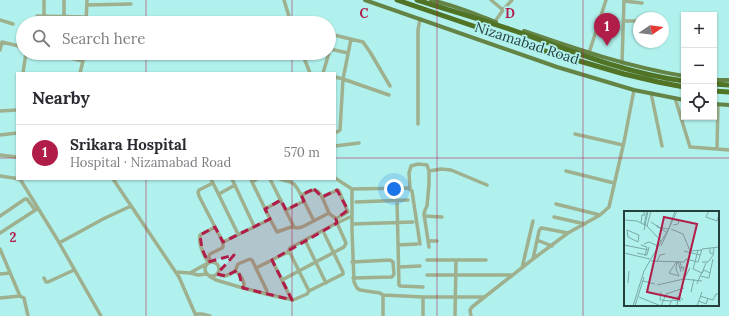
<!DOCTYPE html>
<html lang="en">
<head>
<meta charset="utf-8">
<style>
	body { margin:0; font-family:Lora,serif; background:#f7f7f7; color:#2b2b33 }
	.controls { position:absolute; right:12px; top:12px; display:grid; overflow:hidden; border-radius:0px; box-shadow:0 1px 3px #0004 }
	.controls button { width:36px; height:36px; display:grid; place-items:center; padding:0; border:0; border-bottom:1px solid #e1e1e2; background:#fff; color:#2b2b33; font:20px sans-serif }
	.compass { position:absolute; left:633px; top:12px; width:36px; height:36px; border-radius:50%; background:#fff; box-shadow:0 1px 3px #0004; rotate:77deg }
	.you { position:absolute; left:394px; top:189px; width:14px; height:14px; margin:-10px; border:3px solid #fff; border-radius:50%; background:#1a73e8; box-shadow:0 0 0 6px #1a73e833 }
	.badge { display:grid; place-items:center; width:26px; height:26px; border-radius:50%; background:#b01d49; color:#fff; font-size:13px; font-weight:700 }
	.pin { position:absolute; translate:-50% -33px; filter:drop-shadow(0 1px 2px #0008) }
	.pin::after { content:''; position:absolute; top:21px; width:14px; height:12px; background:inherit; clip-path:polygon(0 0,100% 0,50% 100%) }
	.list { margin:0; padding:0; list-style:none }
	h2 { display:flex; justify-content:space-between; align-items:center; height:52px; margin:0; padding:0 16px; font-size:17px }
	h2 small { font-size:13px; font-weight:400; color:#7c7c81 }
	.list li { display:grid; grid-template-columns:26px 1fr auto; gap:12px; align-items:center; box-sizing:border-box; height:56px; padding:0 16px; border-top:1px solid #e1e1e2 }
	.list b { display:block; font-size:15px; white-space:nowrap }
	.list p { margin:0; font-size:13px; white-space:nowrap; color:#7c7c81 }
	.list em { font-size:13px; font-style:normal; color:#7c7c81 }
	.icon { flex:none; width:22px; height:22px; fill:none; stroke:currentColor; stroke-width:2; stroke-linecap:round; stroke-linejoin:round }
	.map { position:relative; flex:none; width:729px; height:316px; overflow:hidden }
	.search { position:absolute; background:#fff; box-shadow:0 1px 3px #0004; left:16px; top:16px; width:320px; height:44px; display:flex; align-items:center; gap:10px; box-sizing:border-box; padding:0 14px; border-radius:22px; color:#7c7c81; font-size:15px }
	.panel { position:absolute; background:#fff; box-shadow:0 1px 3px #0004; left:16px; top:72px; width:320px; height:108px; border-radius:0px }
	.map>svg:first-child { display:block }
	.lines { fill:none; stroke-linecap:round; stroke-linejoin:round }
	.minor { stroke:#9eb08e; stroke-width:3.5 }
	.major { stroke:#648445; stroke-width:4 }
	.highway { stroke:#507326; stroke-width:5 }
	.marked { fill:#b01d49; fill-opacity:0.2; stroke:#b01d49; stroke-width:3; stroke-dasharray:8 5; stroke-linejoin:round }
	.grid { fill:none; stroke:#b01d49; stroke-width:1; stroke-opacity:0.55 }
	.labels { text-anchor:middle; stroke-width:3.5; stroke-linejoin:round; paint-order:stroke }
	.street-label { font-size:14px; fill:#253f3d; stroke:#b1f1ed }
	.inset-road { fill:none; stroke:#79aaa7; stroke-width:1 }
	.view { fill:#b01d49; fill-opacity:0.15; stroke:#b01d49; stroke-width:2 }
	.inset-edge { fill:none; stroke:#253f3d; stroke-width:2 }
	.grid-label { font-size:13px; text-anchor:middle; font-weight:bold; fill:#b01d49; stroke:#b1f1ed; stroke-width:3.5; stroke-linejoin:round; paint-order:stroke }
</style>
</head>
<body>
<div class="map">
<svg width="729" height="316" viewBox="0 0 729 316">
	<rect width="100%" height="100%" fill="#b1f1ed"/>
	<g class="lines">
		<path class="minor" d="M64 0V17
			M284 0 291 23
			M491 0 503 10
			M624 1 642 3
			M87 5 131 4
			M37 16 86 17
			M44 16V0
			M0 20 13 24
			M624 21H639
			M86 23 87 0
			M494 23 503 10 512 0
			M329 34 334 35 363 42 370 52 390 86
			M330 49 348 53
			M0 50 2 42 23 47
			M329 51 334 35
			M49 53 83 61
			M302 53 310 73
			M589 53 606 0
			M622 63 624 0
			M23 73 26 53
			M80 73 83 61V53
			M323 73 329 53
			M335 77 343 79 389 95
			M651 93 662 146
			M675 98 690 147 717 149 718 104
			M0 111 17 110
			M418 124V30L420 19
			M335 132H337L340 130 343 79 351 39
			M575 134 623 145
			M0 135 17 133
			M335 146 359 143
			M717 149 729 150
			M0 155 17 157
			M429 171 441 169 451 170 487 185
			M566 171 614 183
			M0 176 20 179 57 239 101 316
			M335 178 352 189V230L354 282 357 288 360 290 380 293 383 295V316
			M113 179 179 277 196 316
			M232 179 254 226
			M251 179 252 182 257 179
			M270 179 294 227
			M252 182 270 219 277 232 291 227 297 228 302 227 329 213C331 216 334 216 336 219L348 212 339 191 337 190 322 197C316 185 311 191 301 195 294 182 295 183 280 179
			M213 183 238 234
			M410 188 409 173 411 166 418 164 427 165 429 171V184L427 206 425 210 424 214 429 247
			M352 189 408 188 412 191 420 244
			M219 194 235 185
			M301 195 314 221
			M322 197 329 213
			M397 200 399 285 400 286 423 287
			M356 202 408 200
			M556 204 600 215
			M265 209 281 200
			M286 210 304 201
			M0 216 25 199H27L35 210
			M424 216 442 217
			M554 217 585 224
			M337 222V223L352 216
			M352 224 413 222
			M215 227 223 242
			M0 233 37 209
			M305 240 326 283
			M537 240 552 246
			M428 241H437
			M59 243 105 218 131 206
			M398 245 417 244
			M0 249 20 296
			M533 259 539 231 541 228H542L568 233
			M272 260 292 300
			M427 260H486
			M205 269a7 7 0 1 1 14 0a7 7 0 1 1-14 0Z
			M208 262C203 254 198 244 200 235L215 227 199 196 198 192 199 190 213 183 211 179
			M210 262 209 256 210 254 222 248 223 247V242L270 219
			M352 262 390 260 393 262 394 274 392 277 353 278
			M399 267 420 266
			M256 268 286 253H290L309 291 307 294 293 300 266 294
			M522 268 533 221
			M235 271 238 264 250 259 252 260 267 291 266 294 243 288
			M176 272 190 273 198 275 207 274
			M190 273 206 264
			M0 274 10 273
			M427 275H513
			M209 276 216 280 243 288 244 286C244 281 241 274 235 271 227 276 225 278 217 274
			M44 278 46 282H48L74 270
			M282 280 344 247 346 243 337 223 290 248 288 252
			M309 291 343 274V272L323 231
			M383 295 423 297H484
			M0 298 20 296 24 298 28 316
			M196 314H202L210 316
			M423 316V297
			M455 316 456 261
			M471 316 470 310 472 307 533 259 568 233 600 215 609 207 624 142 634 90"/>
		<path class="major" d="M365 0 557 67 634 90 684 100
			M431 0C454 5 475 14 496 22
			M524 31C576 49 629 67 684 76
			M714 80H729
			M714 104 729 105"/>
		<path class="highway" d="M397 0 485 30 521 44 624 74 658 82 684 87
			M417 0C452 11 487 21 521 33 573 52 629 74 684 81
			M714 84 729 85
			M714 91 729 92"/>
	</g>
	<path class="marked" d="M314 189 322 197 337 190 348 210 336 219 337 223 272 260 292 300 243 288 238 270 226 276 217 274 234 255 208 262 202 249 200 235 215 227 223 242 270 219 265 209 281 200 286 210 304 201 301 195Z"/>
	<path class="grid" d="M146 0V23M292 0V23M437 0V316M583 0V316M146 53V73M292 53V73M0 158H17M335 158H729M146 179V316M292 179V316"/>
	<g class="labels">
		<g class="street-label">
			<text transform="translate(527 43) rotate(18)" y="5">Nizamabad Road</text>
		</g>
	</g>
	<g transform="translate(624 211)">
		<rect width="95" height="95" fill="#b1f1ed"/>
		<path class="inset-road" d="M85 0 82 6 93 10 95 4M0 9 13 10 23 15 37 30M27 11 42 21M17 12 18 4H21L19 0M20 14 23 0M34 14 33 16 44 18M49 14 54 13 55 10 51 9M23 15 27 0M47 18 59 23 66 40 78 39M3 19 15 24 14 31 4 26ZM20 19 24 0M20 33 25 31 34 35M0 34 25 39M17 34 23 36 21 45M37 35 53 0M86 37V42L89 43 90 37M60 40 76 44M0 42 26 48M13 42 23 44 25 36M27 50 60 51 62 48 74 51 78 38 95 36M33 51 36 44 41 43M71 51 69 58 78 62 82 52M71 51 74 39M78 51H84L90 43M56 57 54 51H56L58 58M57 61 56 57 60 56 59 60M86 62 89 48M55 65 52 58 53 50 45 62 55 65M76 65 80 59 86 62 85 67M60 68 66 57M19 70 31 73M4 72 5 60M73 73 76 65 85 67M33 74 60 68 78 70M37 81 36 89 47 90M67 81 70 68M76 85 89 89 92 83H95M15 86 37 95M75 90 82 93 84 87M9 95 20 60 45 17 51 0M11 95 20 66M37 95 42 83 60 77M45 95 48 89 57 90M53 95 54 85 59 89M73 95 78 81"/>
		<path class="view" d="M40 6 73 13 55 88 23 81Z"/>
		<rect width="95" height="95" class="inset-edge"/>
	</g>
	<g class="grid-label">
		<text x="364" y="18">C</text>
		<text x="510" y="18">D</text>
		<text x="13" y="242">2</text>
	</g>
</svg>
<div class="controls">
<button>+</button>
<button>−</button>
<button><svg class="icon" aria-label="locate" viewBox="0 0 24 24"><circle cx="12" cy="12" r="6"/><path d="M12 2v4M12 18v4M2 12h4M18 12h4"/></svg></button>
</div>
<svg class="compass" viewBox="-18 -18 36 36"><path d="M0-13l5 13h-10z" fill="#e53935"/><path d="M0 13l5-13h-10z" fill="#7c7c81"/></svg>
<div class="you"></div>
<div class="pin badge" style="left:607px;top:46px">1</div>
<div class="search"><svg class="icon" aria-label="search" viewBox="0 0 24 24"><circle cx="10" cy="10" r="6"/><path d="M15 15l6 6"/></svg>Search here</div>
<section class="panel">
<h2>Nearby<small></small></h2>
<ul class="list">
<li><span class="badge">1</span><div><b>Srikara Hospital</b><p>Hospital · Nizamabad Road</p></div><em>570 m</em></li>
</ul>
</section>
</div>
</body>
</html>
